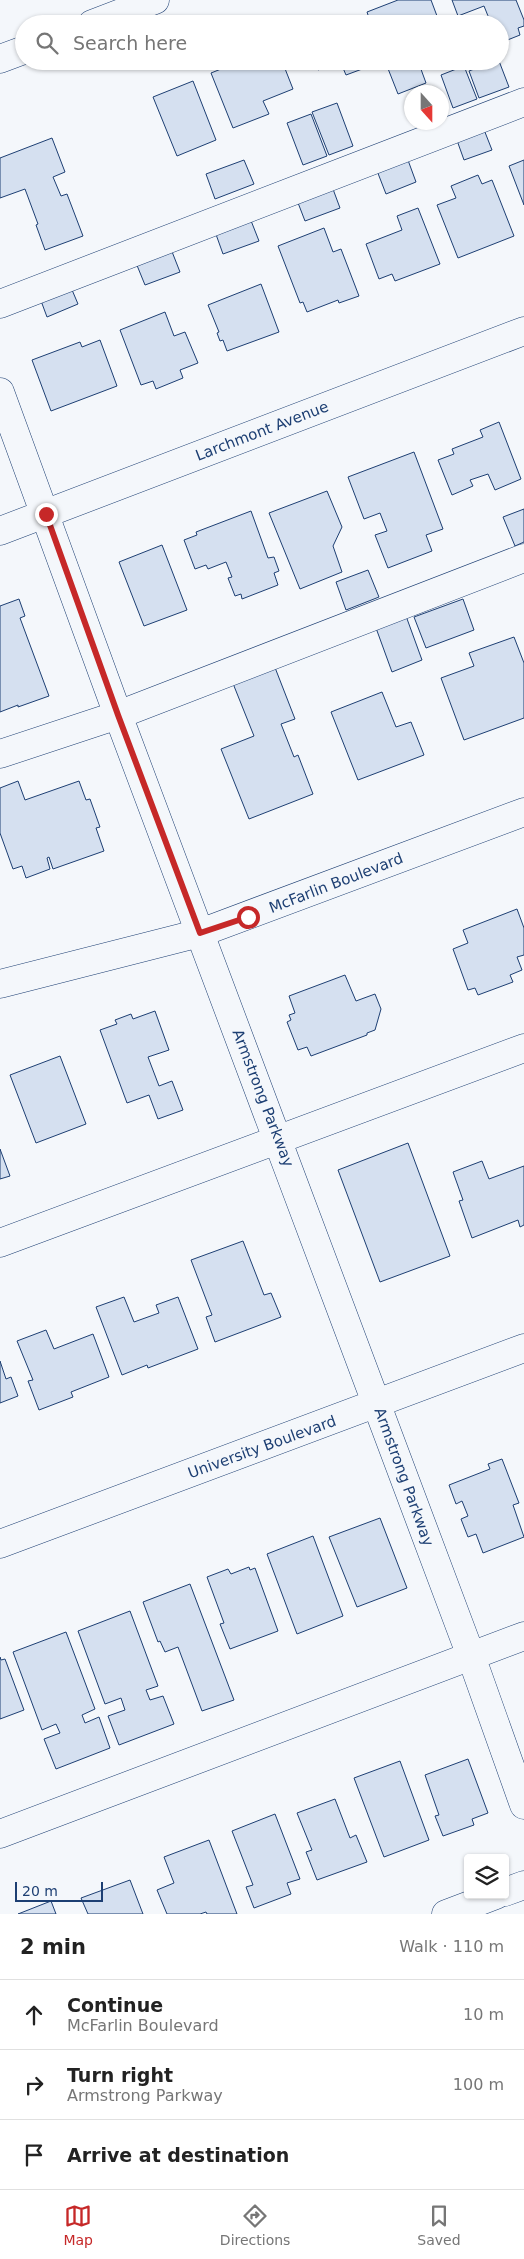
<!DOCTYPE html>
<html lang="en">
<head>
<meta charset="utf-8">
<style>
	body { margin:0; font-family:"DejaVu Sans",sans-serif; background:#f6f6f6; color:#222 }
	.controls { position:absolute; right:15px; bottom:15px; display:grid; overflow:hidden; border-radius:5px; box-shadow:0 1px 4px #0004 }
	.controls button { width:45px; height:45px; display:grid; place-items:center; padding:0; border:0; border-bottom:1px solid #e0e0e0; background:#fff; color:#222; font:25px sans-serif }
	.compass { position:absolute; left:404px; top:85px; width:45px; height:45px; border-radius:50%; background:#fff; box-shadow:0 1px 4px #0004; rotate:159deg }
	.scale { position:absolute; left:15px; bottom:12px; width:88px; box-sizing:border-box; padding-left:5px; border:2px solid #1d3f73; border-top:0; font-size:14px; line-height:18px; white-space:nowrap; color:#1d3f73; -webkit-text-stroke:4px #f4f7fb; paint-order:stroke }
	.stop { position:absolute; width:15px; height:15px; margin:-11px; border:4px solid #c62828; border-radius:50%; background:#fff }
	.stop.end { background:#c62828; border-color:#fff; box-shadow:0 1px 5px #0008 }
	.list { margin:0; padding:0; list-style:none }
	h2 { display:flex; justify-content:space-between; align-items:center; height:65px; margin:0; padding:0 20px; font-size:21px }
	h2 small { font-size:16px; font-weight:400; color:#767676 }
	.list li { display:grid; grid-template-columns:32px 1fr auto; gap:15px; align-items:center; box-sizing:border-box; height:70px; padding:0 20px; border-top:1px solid #e0e0e0 }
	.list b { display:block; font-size:19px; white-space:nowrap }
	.list p { margin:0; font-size:16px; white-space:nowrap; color:#767676 }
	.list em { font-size:16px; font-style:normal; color:#767676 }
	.icon { flex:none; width:28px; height:28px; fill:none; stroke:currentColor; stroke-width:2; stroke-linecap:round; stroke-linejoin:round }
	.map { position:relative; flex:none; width:524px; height:1914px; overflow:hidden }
	.search { position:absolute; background:#fff; box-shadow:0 1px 4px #0004; left:15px; right:15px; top:15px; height:55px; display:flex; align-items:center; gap:12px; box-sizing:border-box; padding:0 18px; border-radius:28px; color:#767676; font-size:19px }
	.sheet { height:275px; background:#fff }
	nav { display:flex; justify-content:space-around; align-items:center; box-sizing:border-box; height:70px; border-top:1px solid #e0e0e0; background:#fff; font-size:14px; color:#767676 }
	nav a { display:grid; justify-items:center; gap:2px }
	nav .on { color:#c62828 }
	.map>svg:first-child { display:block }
	.building { fill:#d5e0f0; stroke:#1d3f73 }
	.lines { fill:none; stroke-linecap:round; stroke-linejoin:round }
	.minor-casing { stroke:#1d3f73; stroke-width:29 }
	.minor { stroke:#f4f7fb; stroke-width:28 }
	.route { stroke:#c62828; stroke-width:6 }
	.labels { text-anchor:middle; stroke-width:4; stroke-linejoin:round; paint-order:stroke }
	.street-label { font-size:15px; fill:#1d3f73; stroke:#f4f7fb }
</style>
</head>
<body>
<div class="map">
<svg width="524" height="1914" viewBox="0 0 524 1914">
	<rect width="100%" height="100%" fill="#f4f7fb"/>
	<path class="building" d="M398 0H431L440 24H371L367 12Z
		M452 0H516L524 20V26L518 28 520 35 500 43V24H473V22L488 16 484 6 458 16Z
		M355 18 357 24H340Z
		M241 61H282L293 89 263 101 269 114 233 128 211 73Z
		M305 61H340L318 70 315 63 307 66Z
		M340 61H371L373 65 346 75Z
		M385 61H418L426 83 398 94Z
		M495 61H499L509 87 479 98 469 71Z
		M464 66 477 99 453 108 441 75Z
		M193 81 216 140 177 156 153 97Z
		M337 103 353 146 329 155 312 112Z
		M311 114 327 156 303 165 287 123Z
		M481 122 492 150 464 160 454 132Z
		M52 138 65 172 53 177 61 196 67 194 83 236 45 250 36 225 38 224 25 189 0 198V158Z
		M405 152 416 182 386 194 374 163Z
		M244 160 254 184 215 199 206 174Z
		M524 160V205L509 166Z
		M478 175 482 184 492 180 514 236 458 258 437 205 456 198 451 186Z
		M330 181 340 208 305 221 295 195Z
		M418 208 440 264 395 281 392 274 379 279 366 244 402 230 397 216Z
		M248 213 259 241 223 254 213 226Z
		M324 228 333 252 341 249 359 296 339 303 338 300 307 312 303 302 300 303 278 246Z
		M169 244 180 272 145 285 134 258Z
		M67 278 78 304 47 317 37 290Z
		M261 284 279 332 227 351 223 340 220 341 217 333 219 332 208 305Z
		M165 312 174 336 185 332 198 363 180 370 183 378 156 389 153 381 141 385 120 330Z
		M100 340 117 386 51 411 32 360 80 342 82 347Z
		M499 422 521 479 495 490 488 474 470 480 473 486 452 495 438 460 454 454 452 449 483 437 480 430Z
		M414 452 443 529 426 535 432 551 388 568 375 535 387 531 380 513 364 519 348 477Z
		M327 491 342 527 333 546 342 572 300 589 269 513Z
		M524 509V542L515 546 503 517Z
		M251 511 268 558 274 557 279 571 274 573 278 585 242 599 241 594 235 596 228 578 232 577 226 562 208 569 206 565 195 569 184 540 197 535 196 532Z
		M162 545 187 610 144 626 119 562Z
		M368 570 379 597 346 610 336 582Z
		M19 599 25 616 20 618 49 696 18 707V705L0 712V606Z
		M463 599 474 630 426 648 414 617Z
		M406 616 422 660 392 672 376 628Z
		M514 637 524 663V718L464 740 441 678 474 666 469 653Z
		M274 665 295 719 281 724 294 757 298 755 313 794 249 819 221 749 254 736 232 681Z
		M382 692 396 727 411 722 424 755 358 780 331 712Z
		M18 781 25 800 79 781 86 800 90 799 100 827 96 828 104 851 53 869 49 857 47 858 50 869 26 878 22 866 13 869 0 833V788Z
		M517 909 524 928V955L517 957 522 970 510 975 513 982 478 995 475 988 468 990 453 949 468 943 463 930Z
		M345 975 356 1001 375 994 381 1009 375 1030 367 1033V1035L311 1056 307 1047 298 1050 287 1022 291 1020 289 1015 295 1013 289 996Z
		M155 1011 169 1050 148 1057 159 1086 172 1081 183 1110 158 1119 149 1095 127 1103 100 1030 117 1024 115 1020 131 1014 133 1019Z
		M60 1056 86 1124 36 1143 10 1075Z
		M408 1143 450 1256 380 1282 338 1170Z
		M0 1149 10 1176 0 1179Z
		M482 1161 489 1179 524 1166V1225L520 1227 518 1220 472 1238 459 1201 463 1200 453 1172Z
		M243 1241 264 1295 271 1293 281 1317 215 1342 206 1317 212 1315 191 1260Z
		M124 1297 134 1322 159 1313 156 1305 178 1297 198 1349 148 1368 147 1365 122 1375 96 1307Z
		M46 1330 54 1349 93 1334 109 1377 71 1392 73 1397 39 1410 28 1381 33 1380 17 1341Z
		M0 1361 6 1379 11 1377 18 1396 0 1403Z
		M502 1459 519 1503 513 1505 524 1537 483 1553 476 1534 468 1537 461 1519 468 1516 462 1501 456 1504 449 1485 490 1469 488 1464Z
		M380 1518 407 1588 357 1607 329 1537Z
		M313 1536 343 1616 297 1634 267 1554Z
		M249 1567 250 1570 255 1568 278 1631 230 1649 220 1624 224 1623 207 1577 228 1569 231 1574Z
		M190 1584 234 1700 202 1711 178 1647 165 1652 160 1641 158 1642 143 1602Z
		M130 1611 158 1686 146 1690 150 1700 163 1696 174 1724 119 1745 108 1716 125 1710 121 1698 105 1704 78 1631Z
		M66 1632 95 1709 82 1715 85 1723 99 1717 110 1748 56 1769 44 1739 60 1733 56 1724 42 1730 13 1652Z
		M0 1657 1 1660 5 1659 24 1710 0 1719Z
		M468 1759 488 1813 472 1819 474 1825 443 1836 435 1816 439 1815 425 1775Z
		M400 1761 429 1840 384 1857 354 1778Z
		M335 1799 350 1838 356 1835 367 1862 317 1880 306 1852 312 1850 297 1813Z
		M275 1814 300 1879 287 1883 291 1894 254 1908 246 1887 253 1885 232 1831Z
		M209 1840 237 1914H207L206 1912 200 1914H167L157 1890 174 1883 164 1857Z
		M130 1880 143 1914H88L81 1898Z
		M51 1901 56 1914H18Z"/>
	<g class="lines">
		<defs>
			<path id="minor" d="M92 24 155 0
				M0 59 24 50
				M0 304 524 102
				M0 392 118 715 471 1656 524 1805
				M0 531 524 331
				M0 754 118 715 524 558
				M0 984 200 933 524 812
				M0 1243 524 1048
				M0 1544 524 1348
				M0 1834 524 1636
				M505 1892 524 1885
				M446 1914 496 1895"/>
		</defs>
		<use href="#minor" class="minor-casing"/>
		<use href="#minor" class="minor"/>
	</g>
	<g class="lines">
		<path class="route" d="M46 514 118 715 200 933 248 917"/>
	</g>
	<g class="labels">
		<g class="street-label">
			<text transform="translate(262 431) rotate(-21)" y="5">Larchmont Avenue</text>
			<text transform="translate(336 883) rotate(-21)" y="5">McFarlin Boulevard</text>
			<text transform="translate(263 1098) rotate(69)" y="5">Armstrong Parkway</text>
			<text transform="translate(262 1447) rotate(-20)" y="5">University Boulevard</text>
			<text transform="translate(404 1477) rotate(70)" y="5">Armstrong Parkway</text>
		</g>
	</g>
</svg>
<div class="controls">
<button><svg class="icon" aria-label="layers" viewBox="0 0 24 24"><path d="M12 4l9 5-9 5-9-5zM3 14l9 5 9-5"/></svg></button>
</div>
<svg class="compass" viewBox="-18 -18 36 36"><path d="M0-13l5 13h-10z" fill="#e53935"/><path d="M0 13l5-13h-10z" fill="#767676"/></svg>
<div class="scale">20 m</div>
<div class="stop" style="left:248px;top:917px"></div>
<div class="stop end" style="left:46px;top:514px"></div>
<div class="search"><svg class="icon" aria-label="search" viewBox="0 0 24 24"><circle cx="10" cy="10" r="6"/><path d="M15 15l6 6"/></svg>Search here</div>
</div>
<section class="sheet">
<h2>2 min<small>Walk · 110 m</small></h2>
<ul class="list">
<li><svg class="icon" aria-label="ahead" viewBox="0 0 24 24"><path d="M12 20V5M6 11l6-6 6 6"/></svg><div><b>Continue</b><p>McFarlin Boulevard</p></div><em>10 m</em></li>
<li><svg class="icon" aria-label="right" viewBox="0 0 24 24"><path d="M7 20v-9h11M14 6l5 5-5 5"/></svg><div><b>Turn right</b><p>Armstrong Parkway</p></div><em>100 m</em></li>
<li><svg class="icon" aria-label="arrive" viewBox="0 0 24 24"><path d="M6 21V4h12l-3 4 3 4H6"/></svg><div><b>Arrive at destination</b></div></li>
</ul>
</section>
<nav>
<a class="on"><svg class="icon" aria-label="map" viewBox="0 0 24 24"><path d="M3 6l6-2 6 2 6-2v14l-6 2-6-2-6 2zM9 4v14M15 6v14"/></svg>Map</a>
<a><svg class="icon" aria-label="directions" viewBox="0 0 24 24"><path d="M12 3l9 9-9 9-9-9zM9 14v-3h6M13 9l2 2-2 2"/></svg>Directions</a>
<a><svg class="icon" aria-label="saved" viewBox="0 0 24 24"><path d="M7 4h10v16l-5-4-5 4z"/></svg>Saved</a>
</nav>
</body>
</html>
